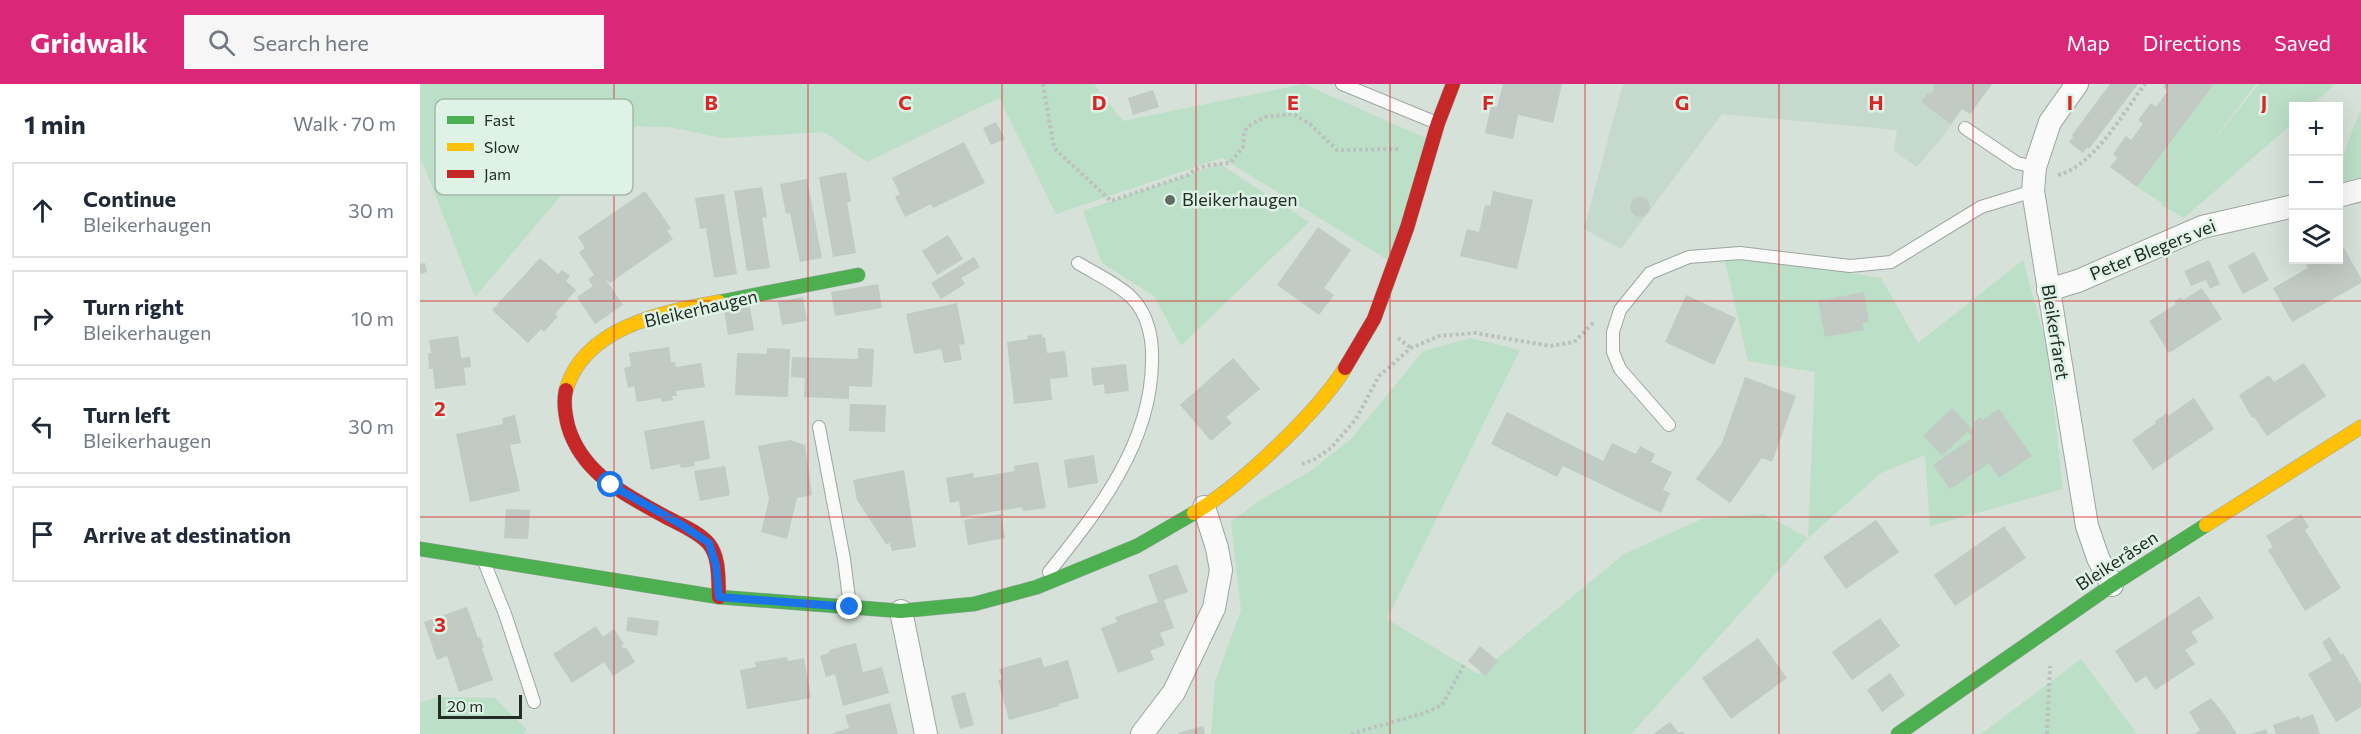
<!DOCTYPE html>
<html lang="en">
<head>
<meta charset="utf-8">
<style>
	body { margin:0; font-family:Commissioner,sans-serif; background:#f6f6f7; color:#1f2937 }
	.controls { position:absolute; right:18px; top:18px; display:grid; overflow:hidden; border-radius:0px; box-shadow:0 6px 24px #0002 }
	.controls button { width:54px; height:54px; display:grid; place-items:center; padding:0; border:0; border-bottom:2px solid #e0e1e3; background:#fff; color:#1f2937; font:30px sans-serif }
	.scale { position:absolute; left:18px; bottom:15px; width:84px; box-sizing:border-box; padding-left:6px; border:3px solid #242c27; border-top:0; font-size:16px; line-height:21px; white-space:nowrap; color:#242c27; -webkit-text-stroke:4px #def3e5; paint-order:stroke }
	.stop { position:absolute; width:18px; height:18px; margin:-14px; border:4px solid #1a73e8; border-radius:50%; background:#fff }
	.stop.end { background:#1a73e8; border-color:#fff; box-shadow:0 2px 6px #0008 }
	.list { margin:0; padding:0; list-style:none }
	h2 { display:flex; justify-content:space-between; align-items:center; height:78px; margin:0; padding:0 24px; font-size:26px }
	h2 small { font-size:20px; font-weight:400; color:#747a83 }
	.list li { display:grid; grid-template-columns:39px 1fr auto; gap:18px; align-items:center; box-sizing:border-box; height:96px; margin:0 12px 12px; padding:0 12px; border:2px solid #e0e1e3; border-radius:0px }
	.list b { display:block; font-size:22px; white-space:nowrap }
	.list p { margin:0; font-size:20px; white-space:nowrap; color:#747a83 }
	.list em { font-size:20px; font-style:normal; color:#747a83 }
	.icon { flex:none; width:33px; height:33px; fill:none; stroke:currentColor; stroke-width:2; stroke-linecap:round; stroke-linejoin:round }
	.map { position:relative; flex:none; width:1941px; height:650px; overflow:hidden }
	header { display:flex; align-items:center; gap:36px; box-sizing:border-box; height:84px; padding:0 30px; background:#db2777; color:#fff }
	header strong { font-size:28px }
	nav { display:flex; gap:33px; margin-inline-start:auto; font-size:21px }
	.search { width:420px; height:54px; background:#f6f6f7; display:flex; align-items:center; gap:15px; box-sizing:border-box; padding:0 21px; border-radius:0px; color:#747a83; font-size:22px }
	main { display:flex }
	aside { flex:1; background:#fff }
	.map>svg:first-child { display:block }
	.built { fill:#c5d9cc }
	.green { fill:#bcdfc8 }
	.building { fill:#c1cac4 }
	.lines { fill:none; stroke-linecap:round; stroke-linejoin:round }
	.lane-casing { stroke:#9da6a0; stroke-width:14 }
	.street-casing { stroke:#9da6a0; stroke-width:24 }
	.fast-casing { stroke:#9da6a0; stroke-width:15 }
	.slow-casing { stroke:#9da6a0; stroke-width:15 }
	.jam-casing { stroke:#9da6a0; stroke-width:15 }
	.path { stroke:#bcc1bf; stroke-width:4; stroke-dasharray:3 3; stroke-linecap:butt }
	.lane { stroke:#f9faf9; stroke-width:12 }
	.street { stroke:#f9faf9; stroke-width:22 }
	.fast { stroke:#4caf50; stroke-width:14 }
	.slow { stroke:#ffc107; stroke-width:14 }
	.jam { stroke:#c62828; stroke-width:14 }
	.route { stroke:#1a73e8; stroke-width:8 }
	.grid { fill:none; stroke:#d62828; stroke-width:1.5; stroke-opacity:0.55 }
	.poi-dot { fill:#626b65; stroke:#def3e5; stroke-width:2 }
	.labels { text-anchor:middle; stroke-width:5; stroke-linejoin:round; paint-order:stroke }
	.poi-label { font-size:18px; fill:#242c27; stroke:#def3e5; text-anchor:start }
	.street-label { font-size:18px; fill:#242c27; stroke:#def3e5 }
	.key { fill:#def3e5; stroke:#a6b7ac; stroke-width:1.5 }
	.key-label { font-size:16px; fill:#242c27 }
	.grid-label { font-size:20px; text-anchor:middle; font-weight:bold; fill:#d62828; stroke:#def3e5; stroke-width:5; stroke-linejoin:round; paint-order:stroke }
</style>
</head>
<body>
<header>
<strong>Gridwalk</strong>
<div class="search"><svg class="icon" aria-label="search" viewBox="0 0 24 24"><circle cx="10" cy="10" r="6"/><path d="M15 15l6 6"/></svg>Search here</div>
<nav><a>Map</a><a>Directions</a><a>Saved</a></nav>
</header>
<main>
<aside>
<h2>1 min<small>Walk · 70 m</small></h2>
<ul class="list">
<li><svg class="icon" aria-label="ahead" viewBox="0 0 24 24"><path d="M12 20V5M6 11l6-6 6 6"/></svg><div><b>Continue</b><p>Bleikerhaugen</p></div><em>30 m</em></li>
<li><svg class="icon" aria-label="right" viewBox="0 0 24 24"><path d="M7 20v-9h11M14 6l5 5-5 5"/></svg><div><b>Turn right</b><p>Bleikerhaugen</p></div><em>10 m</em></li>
<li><svg class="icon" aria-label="left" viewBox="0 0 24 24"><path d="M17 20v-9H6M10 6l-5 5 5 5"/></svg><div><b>Turn left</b><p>Bleikerhaugen</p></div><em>30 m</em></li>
<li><svg class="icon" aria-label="arrive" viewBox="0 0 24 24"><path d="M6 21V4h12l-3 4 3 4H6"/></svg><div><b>Arrive at destination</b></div></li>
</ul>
</aside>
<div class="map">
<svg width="1941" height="650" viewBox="0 0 1941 650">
	<rect width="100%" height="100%" fill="#d6e1d9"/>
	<path class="built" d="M1203 0H1572L1550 30 1542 25 1525 50 1497 83 1474 67 1477 46 1302 30 1201 165 1164 145Z"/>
	<path class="green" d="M0 0H674L703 37 884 0 1010 56 971 178 802 74 636 130 579 14 447 78 404 48 302 54 249 43 200 42 55 213 2 77 0 78Z
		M1794 0H1836L1781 72 1839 0H1915L1891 22H1874L1873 39 1764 134 1741 121 1742 119 1717 103Z
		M1941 26V106L1919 112C1918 82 1929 53 1941 26Z
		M800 80 889 138 761 262 734 212 682 179 663 127Z
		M1303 169 1461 194 1498 259 1603 176 1627 263 1643 405 1510 442 1505 371 1461 389 1388 454 1211 650H791L795 598 821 526 811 438 839 417 889 388 932 354 1003 267 1051 254 1100 266 967 535 1058 590 1204 470 1282 435 1344 430 1388 454 1395 288 1328 277Z
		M1661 575 1717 650H1561Z
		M18 613 75 614 107 646 103 650H0V619Z"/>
	<path class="building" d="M1083 0H1142L1133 39 1098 31 1093 55 1065 49 1071 22 1077 23Z
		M1515 0H1572L1550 30 1542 25 1531 40 1501 18 1508 9 1510 11 1515 5 1513 3Z
		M1690 0H1718L1669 65 1667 63 1663 69 1649 58 1653 53 1652 51Z
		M1745 0H1794L1717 103 1690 83 1697 74 1693 70 1706 52 1711 56 1723 40 1718 36 1731 19 1736 23 1748 7 1743 3Z
		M733 6 739 23 713 31 708 14Z
		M576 38 585 55 571 61 563 44Z
		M544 58 565 99 513 124 511 120 485 133 475 113 480 110 472 94Z
		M426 88 431 118H427L436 169 413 173 399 93Z
		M387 95 402 174 380 178 370 129 366 130 360 100Z
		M342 103 347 133 342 134 350 184 327 187 314 107Z
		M225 107 251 144 247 147 253 155 190 199 185 194 203 221 175 240 157 213 173 202 168 195 174 191 159 168 165 164 158 153Z
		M1073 107 1113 116 1097 185 1040 172 1047 145 1059 148 1065 121 1070 122Z
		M304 110 317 190 294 194 286 144 280 145 275 114Z
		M1210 123a10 10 0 1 1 20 0a10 10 0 1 1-20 0Z
		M898 143 931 166 904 204 914 211 899 231 857 201Z
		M528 151 543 175 517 191 502 167Z
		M1924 164 1941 194V199L1872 238 1853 204 1888 184 1886 181 1895 176 1897 179 1903 176H1918V167Z
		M1834 168 1849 196 1823 210 1808 182Z
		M554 173 560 183 541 194 545 200 521 215 511 199Z
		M120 174 138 190 142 186 150 192 146 197 156 206 135 230 138 232 124 248 121 245 108 259 72 226Z
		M1789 176 1800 200 1790 205 1786 196 1771 202 1764 187Z
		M5 179 7 188 0 190V180Z
		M458 200 462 224 415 232 411 208Z
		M1782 204 1802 235 1749 269 1729 237 1756 220 1754 218 1761 213 1763 216Z
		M1444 208 1449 238 1442 239 1444 246 1405 253 1398 217Z
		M1266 211 1316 234 1294 281 1245 258Z
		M383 213 387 237 362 241 358 218Z
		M537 219 545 260 539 261 542 276 524 279 521 265 494 270 486 230Z
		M330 223 334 246 308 251 304 227Z
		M622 250V254L625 253 627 269 645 267 648 293 630 295 632 316 594 320 587 258 608 255 607 252Z
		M38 252 41 274 50 273 51 283 44 284 46 301 15 305 13 285H9L8 269H11L9 256Z
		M249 263 251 278H255L256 283 281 279 285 303 256 307 257 312H252L253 316 242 318 241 314 217 318 214 302 208 304 204 284 211 282 209 269Z
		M347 264 370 265 368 313 315 311 317 269 347 270Z
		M438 264 454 265 452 303 429 302V315L384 313 385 294 371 293 372 273 438 275Z
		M813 274 840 305 806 333 812 339 791 357 760 321Z
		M1884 279 1906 312 1847 352 1834 333 1832 334 1819 311 1849 291 1854 298Z
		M706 280 709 307 685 310 684 300 673 302 671 284Z
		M1325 293 1376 312 1352 378 1342 374 1310 419 1276 395 1302 359Z
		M1774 314 1794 345 1733 386 1712 356 1736 339 1735 337 1747 329 1748 332Z
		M430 320 466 321 465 348 429 347Z
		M1532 324 1551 344 1522 372 1503 352Z
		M1579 325 1612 372 1579 394 1569 379 1530 405 1513 381 1552 354 1548 347 1555 342 1553 339 1561 333 1563 336Z
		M1087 328 1183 377 1192 359 1216 370 1220 362 1235 370 1231 378 1252 388 1243 406 1250 409 1241 429 1143 382 1137 393 1071 360Z
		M95 331 101 359 90 361 100 407 50 418 36 350 83 340 82 334Z
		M284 336 290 375 274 378 275 382 261 384 260 380 231 386 224 347Z
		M370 356 385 361 392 411 377 414 367 455 341 448 349 415 338 362Z
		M674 371 678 399 648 404 644 376Z
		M618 378 626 424 603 427 602 423 541 433 539 417 530 419 526 394 553 389 554 394 595 387 594 382Z
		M305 382 310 411 280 417 274 387Z
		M484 386 496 463 472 467 470 459 466 460 437 416 433 396Z
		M86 425 110 426 108 455 84 454Z
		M581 430 585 454 548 461 544 436Z
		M1881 430 1889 443 1885 446 1921 504 1885 527 1848 466 1853 463 1846 452Z
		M1456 436 1479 468 1426 505 1403 473Z
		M1584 442 1606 474 1535 522 1514 491Z
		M757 480 768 508 744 516 754 544 740 549 745 561 730 567 734 576 698 589 681 544 697 538 695 533 738 518 728 491Z
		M1779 512 1794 534 1771 548 1778 558 1765 566 1775 580 1735 606 1726 592 1716 599 1695 567Z
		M47 523 58 554 60 553 64 564H62L73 596 39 608 27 572 17 576 4 538Z
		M208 533 239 537 237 552 206 547Z
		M1460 534 1480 562 1432 596 1412 568Z
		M176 542 183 553 194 545 204 560 201 561 204 565 206 563 215 578 193 592 184 578 152 599 133 570Z
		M1910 553 1921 571 1923 569 1941 600V623L1916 638 1888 590 1912 576 1902 558Z
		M1338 554 1367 594 1311 635 1282 594Z
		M436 559 443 588 462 583 469 609 423 622 415 590 406 593 400 572 409 569V566Z
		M1060 562 1078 577 1066 592 1048 577Z
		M367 573 368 577 384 574 391 614 327 625 320 586 336 583 335 578Z
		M621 573 624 583 648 576 659 614 639 620 640 622 589 636 578 596 582 595 579 585Z
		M1470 589 1485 611 1462 628 1447 606Z
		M545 608 554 641 540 645 531 612Z
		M1791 614 1804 630 1817 650H1774L1780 646 1769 628Z
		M470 619 478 650H411L429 644 425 631Z
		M1893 630 1900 650H1856L1853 641 1879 632 1880 635Z
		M1250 638 1259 649 1262 647 1265 650H1233Z
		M783 642 785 650H758V649Z
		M1846 645 1848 650H1831Z"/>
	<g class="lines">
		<defs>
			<path id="lane" d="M922 0 1017 39
				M1545 44 1597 79 1615 83
				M1249 341 1200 285 1193 268V248L1200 226 1230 189 1269 173 1320 169 1430 182 1471 178 1561 123 1613 107
				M399 343 424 475 430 522
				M65 480 85 530 114 618
				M629 488C678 427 731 360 732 278 733 255 728 230 712 214 700 201 674 189 658 179"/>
			<path id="street" d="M1657 0 1630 38 1615 83 1613 107 1667 442 1678 474 1692 501
				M1918 112 1941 106
				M1628 206 1658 197 1782 143 1874 122
				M481 527 506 650
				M722 650 754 608 794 524 801 486 797 464 784 423"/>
			<path id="fast" d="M299 218 438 191
				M0 465 299 513 481 527 554 520 617 503 717 462 774 429
				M1478 650 1692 501 1786 441"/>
			<path id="slow" d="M146 306C164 243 243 228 299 218
				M774 429C819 403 898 328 925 284
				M1786 441 1941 343"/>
			<path id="jam" d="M925 284 954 235 987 144 1018 39 1033 0
				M146 306C143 318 145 330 148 342 162 390 206 411 246 433 259 440 279 448 289 460 300 474 298 496 299 513"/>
		</defs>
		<use href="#lane" class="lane-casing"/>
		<use href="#street" class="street-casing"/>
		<use href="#fast" class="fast-casing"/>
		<use href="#slow" class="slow-casing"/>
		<use href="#jam" class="jam-casing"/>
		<path class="path" d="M623 0 634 64 691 117 768 91C779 81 796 80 810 79L823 63 824 49 827 43 845 33 873 30 890 40 917 66 979 65
			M1638 91C1674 82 1703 29 1725 0
			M978 254 991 264
			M882 380 895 375 911 364 936 335 959 292 991 264 1019 252 1055 249 1130 262 1154 258 1174 238
			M931 650 1004 629 1022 621 1044 581
			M1627 650 1630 582"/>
		<use href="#lane" class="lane"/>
		<use href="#street" class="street"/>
		<use href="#fast" class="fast"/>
		<use href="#slow" class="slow"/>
		<use href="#jam" class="jam"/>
	</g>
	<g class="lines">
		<path class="route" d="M191 401 262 441 289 459 296 481 299 513 430 523"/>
	</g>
	<path class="grid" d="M194 0V650M388 0V650M582 0V650M776 0V650M970 0V650M1165 0V650M1359 0V650M1553 0V650M1747 0V650M0 217H1941M0 433H1941"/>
	<circle class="poi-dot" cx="750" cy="116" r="6"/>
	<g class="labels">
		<g class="poi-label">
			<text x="762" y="122">Bleikerhaugen</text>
		</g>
		<g class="street-label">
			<text transform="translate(1733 166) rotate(-22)" y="6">Peter Blegers vei</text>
			<text transform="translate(281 225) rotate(-13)" y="6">Bleikerhaugen</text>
			<text transform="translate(1635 248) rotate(81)" y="6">Bleikerfaret</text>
			<text transform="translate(1697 477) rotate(-33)" y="6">Bleikeråsen</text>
		</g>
	</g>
	<rect x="15" y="15" width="198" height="96" rx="9" class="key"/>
	<rect x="27" y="32" width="27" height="8" fill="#4caf50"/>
	<rect x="27" y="59" width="27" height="8" fill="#ffc107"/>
	<rect x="27" y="86" width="27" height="8" fill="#c62828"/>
	<g class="key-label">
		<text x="64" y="42">Fast</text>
		<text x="64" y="69">Slow</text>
		<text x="64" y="96">Jam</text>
	</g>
	<g class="grid-label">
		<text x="291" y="26">B</text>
		<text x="485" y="26">C</text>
		<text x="679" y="26">D</text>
		<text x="873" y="26">E</text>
		<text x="1068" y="26">F</text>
		<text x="1262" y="26">G</text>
		<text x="1456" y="26">H</text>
		<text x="1650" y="26">I</text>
		<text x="1844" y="26">J</text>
		<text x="20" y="332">2</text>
		<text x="20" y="548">3</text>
	</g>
</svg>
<div class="controls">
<button>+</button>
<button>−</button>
<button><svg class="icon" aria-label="layers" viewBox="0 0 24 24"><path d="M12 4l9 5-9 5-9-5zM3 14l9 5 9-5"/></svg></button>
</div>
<div class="scale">20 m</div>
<div class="stop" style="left:191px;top:401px"></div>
<div class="stop end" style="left:430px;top:523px"></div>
</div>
</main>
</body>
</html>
